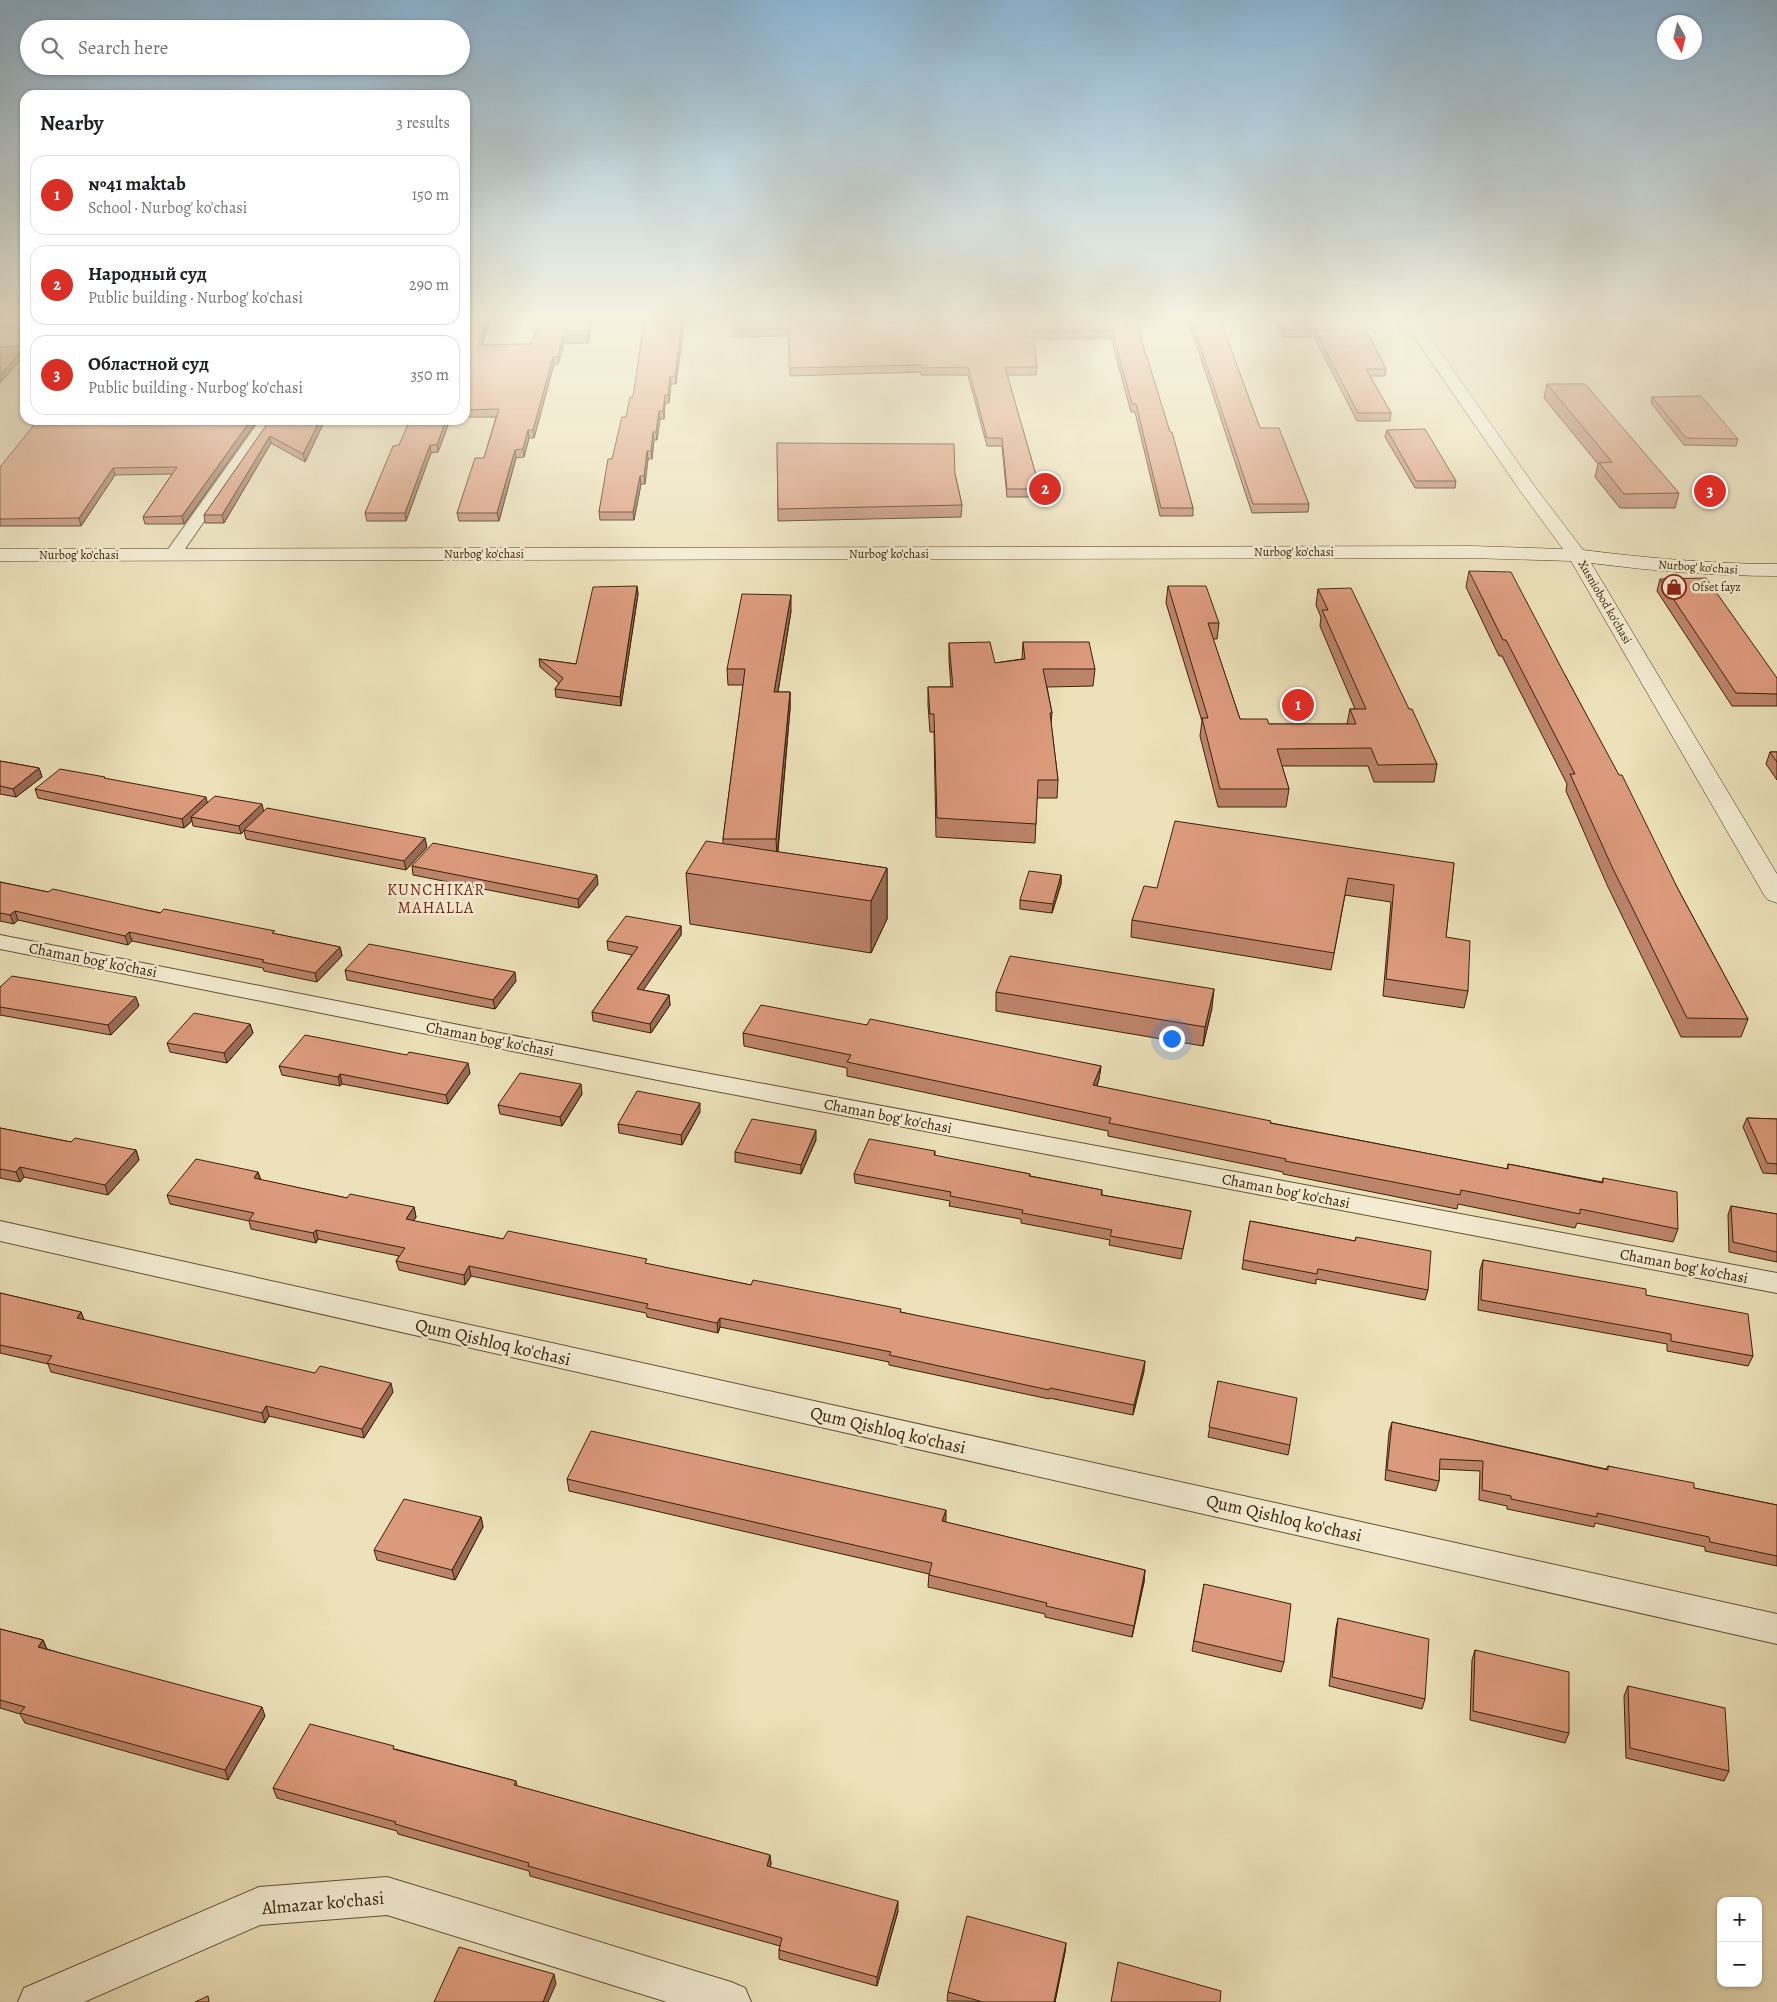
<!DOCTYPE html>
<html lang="en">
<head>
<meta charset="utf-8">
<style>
	body { margin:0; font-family:Alegreya,serif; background:#f2f2f2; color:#202124 }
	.controls { position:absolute; right:15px; bottom:15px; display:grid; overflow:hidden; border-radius:10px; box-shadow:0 1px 4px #0004 }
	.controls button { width:45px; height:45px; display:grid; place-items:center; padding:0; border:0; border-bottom:1px solid #e0e0e0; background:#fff; color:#202124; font:25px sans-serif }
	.compass { position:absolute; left:1657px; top:15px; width:45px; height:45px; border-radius:50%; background:#fff; box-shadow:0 1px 4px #0004; rotate:172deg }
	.you { position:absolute; left:1171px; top:1038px; width:18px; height:18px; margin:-12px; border:4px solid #fff; border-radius:50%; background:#1a73e8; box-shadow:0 0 0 8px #1a73e833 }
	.badge { display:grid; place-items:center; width:32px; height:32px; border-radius:50%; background:#d93025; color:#fff; font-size:16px; font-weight:700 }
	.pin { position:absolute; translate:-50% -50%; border:2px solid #fff; box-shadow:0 1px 5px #0006 }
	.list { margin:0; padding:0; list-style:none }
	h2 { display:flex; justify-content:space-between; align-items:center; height:65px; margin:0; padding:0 20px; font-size:21px }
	h2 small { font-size:16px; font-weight:400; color:#757577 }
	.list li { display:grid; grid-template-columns:32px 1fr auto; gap:15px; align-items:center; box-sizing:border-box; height:80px; margin:0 10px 10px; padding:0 10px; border:1px solid #e0e0e0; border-radius:15px }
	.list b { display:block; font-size:19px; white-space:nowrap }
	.list p { margin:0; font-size:16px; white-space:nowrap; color:#757577 }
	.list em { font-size:16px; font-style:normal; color:#757577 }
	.icon { flex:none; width:28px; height:28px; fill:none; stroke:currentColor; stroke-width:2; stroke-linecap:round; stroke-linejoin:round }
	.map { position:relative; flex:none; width:1777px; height:2002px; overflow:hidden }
	.search { position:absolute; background:#fff; box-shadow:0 1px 4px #0004; left:20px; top:20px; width:450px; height:55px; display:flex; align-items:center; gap:12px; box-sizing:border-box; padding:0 18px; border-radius:28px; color:#757577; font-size:19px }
	.panel { position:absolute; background:#fff; box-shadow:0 1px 4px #0004; left:20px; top:90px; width:450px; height:335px; border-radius:15px }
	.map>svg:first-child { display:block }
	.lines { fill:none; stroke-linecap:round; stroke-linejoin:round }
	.street-casing { stroke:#665234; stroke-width:2 }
	.secondary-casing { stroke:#3a2207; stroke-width:1 }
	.street { fill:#f3ecd2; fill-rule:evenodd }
	.secondary { fill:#f3ecd2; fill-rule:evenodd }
	.wall { fill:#bd846c; stroke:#3a2207 }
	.shaded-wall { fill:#9a6c58; stroke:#3a2207 }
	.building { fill:#dc9a7d; stroke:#3a2207 }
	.labels { text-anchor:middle; stroke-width:5; stroke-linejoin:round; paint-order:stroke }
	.far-street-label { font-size:12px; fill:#3a2207; stroke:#f3ecd2 }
	.far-poi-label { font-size:12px; fill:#3a2207; stroke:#f3ecd2; text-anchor:start }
	.street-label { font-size:15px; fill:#3a2207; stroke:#f3ecd2 }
	.neighbourhood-label { font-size:16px; letter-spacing:1px; fill:#7a1f14; stroke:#f3ecd2 }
	.near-street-label { font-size:18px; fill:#3a2207; stroke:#f3ecd2 }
</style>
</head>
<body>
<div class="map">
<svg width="1777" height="2002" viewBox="0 0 1777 2002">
	<rect width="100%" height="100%" fill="#ece1ba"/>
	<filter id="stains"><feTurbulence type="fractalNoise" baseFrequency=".004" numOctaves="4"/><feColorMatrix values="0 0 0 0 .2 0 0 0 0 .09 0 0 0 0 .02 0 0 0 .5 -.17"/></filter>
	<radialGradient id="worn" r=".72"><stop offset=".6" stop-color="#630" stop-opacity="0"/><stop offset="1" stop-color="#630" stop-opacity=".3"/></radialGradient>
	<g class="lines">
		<defs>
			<path id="street" d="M260 420H274L178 559H166L164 555Z
				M0 935 673 1067 1777 1273V1293L673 1083 0 949Z
				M0 1221 1777 1614V1644L0 1241Z
				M387 1877 731 1982 745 1988 751 2002H667L387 1915 260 1925 84 2002H18L24 1988 259 1887Z"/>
			<path id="secondary" d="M1404 322H1419L1533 484 1583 550C1648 558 1712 564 1777 564V576C1714 576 1653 571 1591 563L1777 874V903L1768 900 1764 895 1571 561 1471 558 0 561V549L1471 546 1563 549 1521 492Z"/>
		</defs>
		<use href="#street" class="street-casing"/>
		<use href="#secondary" class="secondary-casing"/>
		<use href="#street" class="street"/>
		<use href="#secondary" class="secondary"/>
	</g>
	<path class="wall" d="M465 322H490L482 345 531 344 592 322 588 343 564 344 558 364H554L534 438H529L524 457 516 458 499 521H459L457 513 484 458 496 417H465Z
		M684 322 676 384H671L669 403H665L664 419H660L657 440H654L652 459H648L645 484H641L634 520H600L599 512 612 459 633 397Z
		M1136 322 1193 508V516H1160L1135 412H1131L1111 338 1033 339 1037 367 1036 375H1007L1040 489 1039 497H1007L1002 446H987L968 375H921V372L790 376 789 336 733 337 732 329Z
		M1189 322H1221L1260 428 1309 504 1308 512 1252 513Z
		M1276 322H1362L1386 369 1385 376H1370L1391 413 1390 421H1357L1314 337H1283Z
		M1547 384 1679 493 1675 508H1620L1595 477 1598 464 1544 398Z
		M1652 397 1738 439 1736 446 1684 445 1651 403Z
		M258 420 184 524H145L143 517 172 474 115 475 81 526H0V467Z
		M270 420H325L305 462 271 443 224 523H205L204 515Z
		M450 420 438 452 431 453 406 521H367L365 513 399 445Z
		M1387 430 1456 481 1455 488H1415L1385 437Z
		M777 443 955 474 962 505 961 517 778 521Z
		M1469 571 1565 675 1679 891 1748 1019 1741 1037H1681L1608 887 1566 791 1567 784 1502 656H1499L1466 587Z
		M1660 579 1777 678V706H1732L1657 591Z
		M637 586 638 594 621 706 556 697 555 689 559 683 540 667 539 659 576 664Z
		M1168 586 1219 623 1217 639H1213L1240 719 1269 724H1347L1350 709H1355L1320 626 1321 617 1316 605 1318 589 1409 709 1437 764 1434 782H1374L1368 766H1282L1289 789 1286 807H1218L1200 736 1202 721 1166 603Z
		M791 611 778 692H790V709L778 852 887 868V919L871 953 690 924 686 873 723 844V839L743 685H728L727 669Z
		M1023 642 1095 669 1093 686 1047 687 1052 713 1051 723 1058 780 1057 798H1037L1035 843 936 837 934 732H930L928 705V687H951L949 660V643L995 663 1022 659Z
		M1770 752H1777V780L1766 764Z
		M0 761 39 768 42 777 16 797 0 794Z
		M106 779 207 802 264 812 427 847 406 870 246 839 244 831 241 834 193 826 192 821 184 828 38 798 35 789Z
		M1454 863 1446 937 1468 991 1464 1008 1383 996 1391 902 1345 895 1331 970 1131 937 1132 920 1157 888Z
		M412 866 598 884 579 908 413 875Z
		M1061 875V884L1052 913 1020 909V900Z
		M0 882 48 892 276 934 340 947 342 956 317 982 264 971 263 968 132 941 128 945 18 920 14 924 0 921Z
		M681 926V935L643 990 669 995 670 1005 651 1033 593 1021 592 1012 632 955 608 950 607 941Z
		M345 970 516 981 495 1009 347 980Z
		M0 987 139 1006 111 1035 0 1015Z
		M996 992 1212 1008 1203 1046 996 1011Z
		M250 1024 253 1033 227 1063 170 1052 167 1043Z
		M867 1025 1101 1066 1099 1079 1097 1086 1271 1123 1507 1169 1508 1164 1602 1182 1603 1178 1678 1229 1673 1242 1577 1223 1575 1228 1458 1204 1457 1209 1283 1174V1172L1108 1136V1131L847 1076V1068L744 1046 743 1033Z
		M279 1066 470 1073 448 1104 342 1084 340 1086 282 1075Z
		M582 1094 562 1126 500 1114 498 1105Z
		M700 1112 682 1145 619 1133 618 1124Z
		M1747 1118 1777 1119V1174L1763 1173 1743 1127Z
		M0 1128 71 1142 136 1150 139 1160 108 1195 24 1177 20 1182 0 1178Z
		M816 1140 801 1174 735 1162V1152Z
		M935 1151V1156L1030 1174V1176L1102 1190V1195L1191 1211 1181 1259 1109 1245 1110 1240 1021 1223V1219L949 1206 950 1201 855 1183 854 1174Z
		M258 1172 261 1180 347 1198 414 1207 416 1217 413 1221 503 1239 647 1264 751 1285 901 1312 1144 1371 1133 1415 1049 1398V1399L889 1365V1362L720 1327 718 1333 647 1317 646 1313 471 1276 465 1285 399 1270 396 1261 399 1256 318 1239 316 1243 251 1229 249 1221 170 1204 167 1195Z
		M1731 1206 1777 1214V1262L1729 1252 1728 1215Z
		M1250 1221 1355 1241 1356 1237 1428 1290 1425 1300 1316 1279V1284L1242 1269Z
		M1483 1260 1646 1295 1753 1356 1748 1366 1667 1351V1344L1478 1310 1480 1270Z
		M0 1293 81 1312 84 1320 393 1392 364 1438 269 1416 265 1423 51 1372 48 1364 0 1353Z
		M1218 1381 1290 1445 1288 1455 1208 1437Z
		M1392 1422 1606 1469 1608 1466 1694 1488 1777 1505V1566L1705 1551V1547L1595 1523 1594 1527 1507 1509V1506L1479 1500 1480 1471 1439 1469V1481L1436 1491 1385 1480 1389 1432Z
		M567 1479 945 1522 1145 1570 1144 1582 1132 1637 1045 1617V1614L928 1587 929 1574 569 1491Z
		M481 1517 483 1527 455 1580 377 1560 374 1550Z
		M1204 1584 1284 1662 1281 1672 1192 1651Z
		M1338 1618 1425 1699 1422 1709 1329 1686 1336 1628Z
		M0 1629 43 1640 47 1649 265 1716 228 1780 25 1723 20 1714 0 1708Z
		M1475 1650 1569 1733 1565 1743 1470 1720 1472 1660Z
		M1628 1686 1729 1771 1724 1781 1626 1758 1624 1696Z
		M395 1749 516 1781 517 1786 770 1855 771 1864 770 1867 898 1911 877 1986 779 1959V1950L780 1946 530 1876 529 1871 398 1834 397 1831 277 1798 273 1788Z
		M1066 1943 1065 1952 1055 2002 947 2001 948 1992Z"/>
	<path class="shaded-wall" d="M486 322H490L479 353 478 345Z
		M590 322H592L588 343 587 336Z
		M682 322H684L676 384 675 376Z
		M563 336 564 344 558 364V357Z
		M25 347V355L0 383V375Z
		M553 357 554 364 534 438 533 430Z
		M670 377 671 384 669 403 668 395Z
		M665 395V403L664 419 663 411Z
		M659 411 660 419 657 440 656 432Z
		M251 420H258L184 524 182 516Z
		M320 420H325L305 462 303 454Z
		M446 420H450L438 452 437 445Z
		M528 430 529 438 524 457 523 449Z
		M653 432 654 440 652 459 651 451Z
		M270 436 271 443 224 523 222 515Z
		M430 445 431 453 406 521 405 513Z
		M515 450 516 458 499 521 497 513Z
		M647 451 648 459 645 484 644 476Z
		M113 468 115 475 81 526 79 518Z
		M640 476 641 484 634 520 633 512Z
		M637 586 638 594 621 706 620 697Z
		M791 595V611L775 709 774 692Z
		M790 692V709L777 857 776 839Z
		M39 768 42 777 16 797 13 789Z
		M206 797 208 806 191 817 192 821 184 828 182 819Z
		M262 804 264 813 244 830V831L241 834 239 826Z
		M425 838 427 847 406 870 404 861Z
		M887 868V919L871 953V901Z
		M597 875 598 884 579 908 578 899Z
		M1061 875V884L1052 913 1053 904Z
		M15 911 18 920 14 924 10 915Z
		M681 926V935L638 998 637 989Z
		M129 932 132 941 128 945 125 936Z
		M340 947 342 956 317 982 315 973Z
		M515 972 516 981 495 1009 493 1000Z
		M1214 989 1212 1008 1203 1046 1205 1027Z
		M669 995 670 1005 651 1033 650 1024Z
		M136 997 139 1006 111 1035 108 1025Z
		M250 1024 253 1033 227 1063 224 1053Z
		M468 1063 470 1073 448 1104 446 1095Z
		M1101 1066 1099 1079 1092 1098 1093 1085Z
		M340 1074 342 1084 340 1086 338 1077Z
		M581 1084 582 1094 562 1126 560 1117Z
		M700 1103V1112L682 1145 681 1135Z
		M816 1130V1140L801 1174V1165Z
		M136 1150 139 1160 108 1195 105 1185Z
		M20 1167 24 1177 20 1182 16 1172Z
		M258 1172 261 1182 254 1178Z
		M414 1207 416 1217 408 1229 406 1219Z
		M316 1230 318 1239 316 1243 313 1233Z
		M469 1266 471 1276 465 1285 464 1275Z
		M81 1312 85 1322 77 1318Z
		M720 1318V1327L718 1333 717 1323Z
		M1145 1361 1144 1371 1133 1415 1134 1405Z
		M391 1383 393 1392 364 1438 362 1429Z
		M266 1406 269 1416 265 1423 262 1413Z
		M946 1510V1522L942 1533V1521Z
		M481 1517 483 1527 455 1580 452 1570Z
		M1145 1570 1144 1582 1132 1637 1134 1626Z
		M43 1640 47 1650 38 1647Z
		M262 1707 265 1716 228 1780 225 1770Z
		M770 1855 771 1864 767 1875V1866Z
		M898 1901V1911L877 1986V1977Z
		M1066 1943 1065 1952 1055 2002H1054Z
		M554 1974 556 1984 548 2002H543Z"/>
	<path class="building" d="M465 322H486L478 345 531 344 540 322H590L587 336H563L558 357H553L533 430H528L523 449 515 450 497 513H457L475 458H484L499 409 465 410Z
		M644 322H682L675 376 670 377 668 395H665L663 411H659L656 432H653L651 451H647L644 476H640L633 512H599L608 459H612L622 417H626L630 397H633Z
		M733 322H1136L1170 432H1172L1193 508H1161L1136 404H1132L1112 330 1033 332 1037 367H1005L1040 489H1007L1002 438H987L968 367 921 368V365L789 368V328L732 329Z
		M1192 322H1221L1260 428H1279L1309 504H1253Z
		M1281 322H1362L1386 369H1366L1391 413H1358L1315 330H1284Z
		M25 346V347L0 375V347Z
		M1547 384H1585L1679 493 1624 494 1599 463 1612 462Z
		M1701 396 1738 439 1686 438 1652 397Z
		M38 420H251L182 516 143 517 177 467 113 468 79 518 0 519V467Z
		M270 420H320L303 454 270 436 222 515H204Z
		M410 420H446L437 445H430L405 513H365L393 446 399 445Z
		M1425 429 1456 481H1416L1387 430Z
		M777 443 954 444 955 474 962 505 778 509Z
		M1469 571 1511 572 1565 675 1619 775H1622L1679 891 1748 1019 1687 1018 1613 869 1570 774H1575L1506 640H1503Z
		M1706 578 1777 678V694L1736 693 1660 579Z
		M637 586 620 697 555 689 563 678 539 659 576 664 593 587Z
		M1168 586H1206L1219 623H1208L1240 719H1267L1269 724H1356L1350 709H1366L1322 610H1328L1318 589 1351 588 1409 709H1412L1437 764 1378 765 1371 748 1277 749 1289 789H1220L1202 718H1208Z
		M742 594 791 595 774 692H790L776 839H723L745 669H727Z
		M990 642 995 663 1025 659 1023 642H1089L1095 669H1043L1052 713H1050L1058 780H1038L1036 824 937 818 934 714H930L928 687H953L949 643Z
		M1770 752H1777V762Z
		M0 761 39 768 13 789 0 786Z
		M60 769 105 777 104 778 206 797 182 819 35 789Z
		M215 796 262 804 239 826 191 817Z
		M267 808 425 838 404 861 244 830Z
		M1175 821 1454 863 1446 937 1470 941 1468 991 1386 979 1394 885 1348 878 1334 953 1132 920 1144 886 1157 888Z
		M706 841 887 868 871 901 686 873Z
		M433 843 597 875 578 899 412 866Z
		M1029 871 1061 875 1053 904 1020 900Z
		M0 882 48 892 53 889 160 913 164 909 275 931 272 933 340 947 315 973 262 962 264 960 129 932 125 936 15 911 10 915 0 913Z
		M626 916 681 926 637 989 669 995 650 1024 592 1012 638 947 607 941Z
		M369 944 515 972 493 1000 345 970Z
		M1010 956 1214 989 1205 1027 996 992Z
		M12 976 136 997 108 1025 0 1007V987Z
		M761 1005 867 1025 870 1019 1101 1066 1093 1085 1271 1121 1270 1123 1508 1169V1164L1603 1183V1178L1677 1192 1678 1229 1580 1209V1214L1461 1190 1460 1195 1285 1161 1286 1159 1109 1123 1111 1118 847 1062 851 1055 743 1033Z
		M194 1013 250 1024 224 1053 167 1043Z
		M305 1035 407 1055 409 1052 468 1063 446 1095 340 1074 338 1077 279 1066Z
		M520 1073 581 1084 560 1117 498 1105Z
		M637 1091 700 1103 681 1135 618 1124Z
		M1747 1118 1777 1119V1164L1767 1163Z
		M752 1119 816 1130 801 1165 735 1152Z
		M0 1128 71 1142 75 1138 136 1150 105 1185 20 1167 16 1172 0 1169Z
		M869 1139 935 1151 934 1155 1030 1174 1029 1176 1102 1190 1101 1195 1191 1211 1183 1249 1110 1236 1112 1230 1022 1213 1023 1210 950 1196 951 1192 854 1174Z
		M196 1159 258 1172 254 1178 347 1198 350 1194 414 1207 406 1219 503 1239 508 1231 647 1259 645 1263 751 1285 753 1280 901 1309 900 1312 1145 1361 1134 1405 1050 1388 1049 1390 889 1355 891 1352 720 1318 717 1323 646 1308 648 1304 469 1266 464 1275 396 1261 405 1248 316 1230 313 1233 249 1220 254 1213 167 1195Z
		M1731 1206 1777 1214V1252L1733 1242Z
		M1250 1221 1355 1241 1356 1237 1431 1251 1428 1290 1318 1269 1317 1274 1243 1260Z
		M1483 1260 1646 1289V1295L1748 1314 1753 1356 1671 1341V1334L1481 1300Z
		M0 1293 81 1312 77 1318 315 1373 320 1366 391 1383 362 1429 266 1406 262 1413 47 1363 52 1356 0 1345Z
		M1218 1381 1297 1398 1290 1445 1209 1427Z
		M1392 1422 1608 1470V1466L1694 1483V1488L1777 1505V1556L1710 1542 1709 1537 1597 1513V1517L1511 1499V1496L1482 1490 1483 1461 1440 1459 1439 1481 1387 1470Z
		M591 1431 946 1510 942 1521 1145 1570 1134 1626 1046 1606 1047 1603 929 1575 932 1563 567 1479Z
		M404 1499 481 1517 452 1570 374 1550Z
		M1204 1584 1291 1604 1284 1662 1194 1641Z
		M1338 1618 1429 1639 1425 1699 1332 1677Z
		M0 1629 43 1640 38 1647 262 1707 225 1770 20 1713 25 1707 0 1700Z
		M1475 1650 1569 1672V1733L1473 1711Z
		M1628 1686 1725 1708 1729 1771 1630 1748Z
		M310 1724 394 1746 393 1749 516 1781 514 1785 770 1855 767 1866 898 1901 877 1977 779 1950 782 1938 528 1866 529 1863 395 1824 396 1822 273 1788Z
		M967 1916 1066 1943 1054 2002H983L948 1992Z
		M459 1947 554 1974 543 2002H434Z
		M1118 1962 1221 1991 1220 2002H1111Z
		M208 1996 209 2002H195Z"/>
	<linearGradient id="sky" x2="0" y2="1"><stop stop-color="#8bb6d6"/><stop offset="0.53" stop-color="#f6f2e0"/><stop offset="1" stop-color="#f6f2e0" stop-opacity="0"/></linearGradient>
	<rect width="1777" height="603" fill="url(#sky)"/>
	<defs>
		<symbol id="shop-ring" viewBox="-11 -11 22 22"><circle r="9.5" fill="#f3ecd2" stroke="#8f2418" stroke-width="1.5"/><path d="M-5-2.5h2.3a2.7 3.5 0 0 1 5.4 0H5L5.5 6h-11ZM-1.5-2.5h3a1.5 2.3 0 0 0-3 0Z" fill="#8f2418"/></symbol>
	</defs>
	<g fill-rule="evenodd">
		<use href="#shop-ring" x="1660" y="573" width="28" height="28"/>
	</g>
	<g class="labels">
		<g class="far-street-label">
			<text x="1294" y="556">Nurbog' ko'chasi</text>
			<text x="484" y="558">Nurbog' ko'chasi</text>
			<text x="889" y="558">Nurbog' ko'chasi</text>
			<text x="79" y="559">Nurbog' ko'chasi</text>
			<text transform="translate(1698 567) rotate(4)" y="4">Nurbog' ko'chasi</text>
			<text transform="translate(1605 602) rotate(60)" y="4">Xusniobod ko'chasi</text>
		</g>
		<g class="far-poi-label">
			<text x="1692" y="591">Ofset fayz</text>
		</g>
		<g class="street-label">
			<text transform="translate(93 960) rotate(11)" y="5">Chaman bog' ko'chasi</text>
			<text transform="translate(490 1039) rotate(11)" y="5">Chaman bog' ko'chasi</text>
			<text transform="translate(888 1116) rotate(11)" y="5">Chaman bog' ko'chasi</text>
			<text transform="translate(1286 1191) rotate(11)" y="5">Chaman bog' ko'chasi</text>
			<text transform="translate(1684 1266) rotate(11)" y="5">Chaman bog' ko'chasi</text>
		</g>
		<g class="neighbourhood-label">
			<text x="436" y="895">KUNCHIKAR<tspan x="436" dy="18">MAHALLA</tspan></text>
		</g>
		<g class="near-street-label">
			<text transform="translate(493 1342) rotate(13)" y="6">Qum Qishloq ko'chasi</text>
			<text transform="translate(888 1430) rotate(13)" y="6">Qum Qishloq ko'chasi</text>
			<text transform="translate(1284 1518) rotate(13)" y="6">Qum Qishloq ko'chasi</text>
			<text transform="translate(323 1903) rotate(-5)" y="6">Almazar ko'chasi</text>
		</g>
	</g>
	<rect width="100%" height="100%" filter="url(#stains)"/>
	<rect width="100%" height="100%" fill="url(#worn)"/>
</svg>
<div class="controls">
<button>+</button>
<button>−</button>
</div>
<svg class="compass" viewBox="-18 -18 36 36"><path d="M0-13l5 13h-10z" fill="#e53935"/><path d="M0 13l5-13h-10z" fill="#757577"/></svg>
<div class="you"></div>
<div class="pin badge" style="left:1298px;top:705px">1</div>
<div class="pin badge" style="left:1045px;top:489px">2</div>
<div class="pin badge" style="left:1710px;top:491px">3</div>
<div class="search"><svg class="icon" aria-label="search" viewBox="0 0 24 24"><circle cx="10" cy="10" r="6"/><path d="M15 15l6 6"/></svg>Search here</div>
<section class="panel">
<h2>Nearby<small>3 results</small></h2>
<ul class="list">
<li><span class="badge">1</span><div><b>№41 maktab</b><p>School · Nurbog' ko'chasi</p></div><em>150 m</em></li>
<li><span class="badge">2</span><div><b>Народный суд</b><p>Public building · Nurbog' ko'chasi</p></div><em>290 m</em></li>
<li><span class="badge">3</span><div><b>Областной суд</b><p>Public building · Nurbog' ko'chasi</p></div><em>350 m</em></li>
</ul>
</section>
</div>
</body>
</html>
